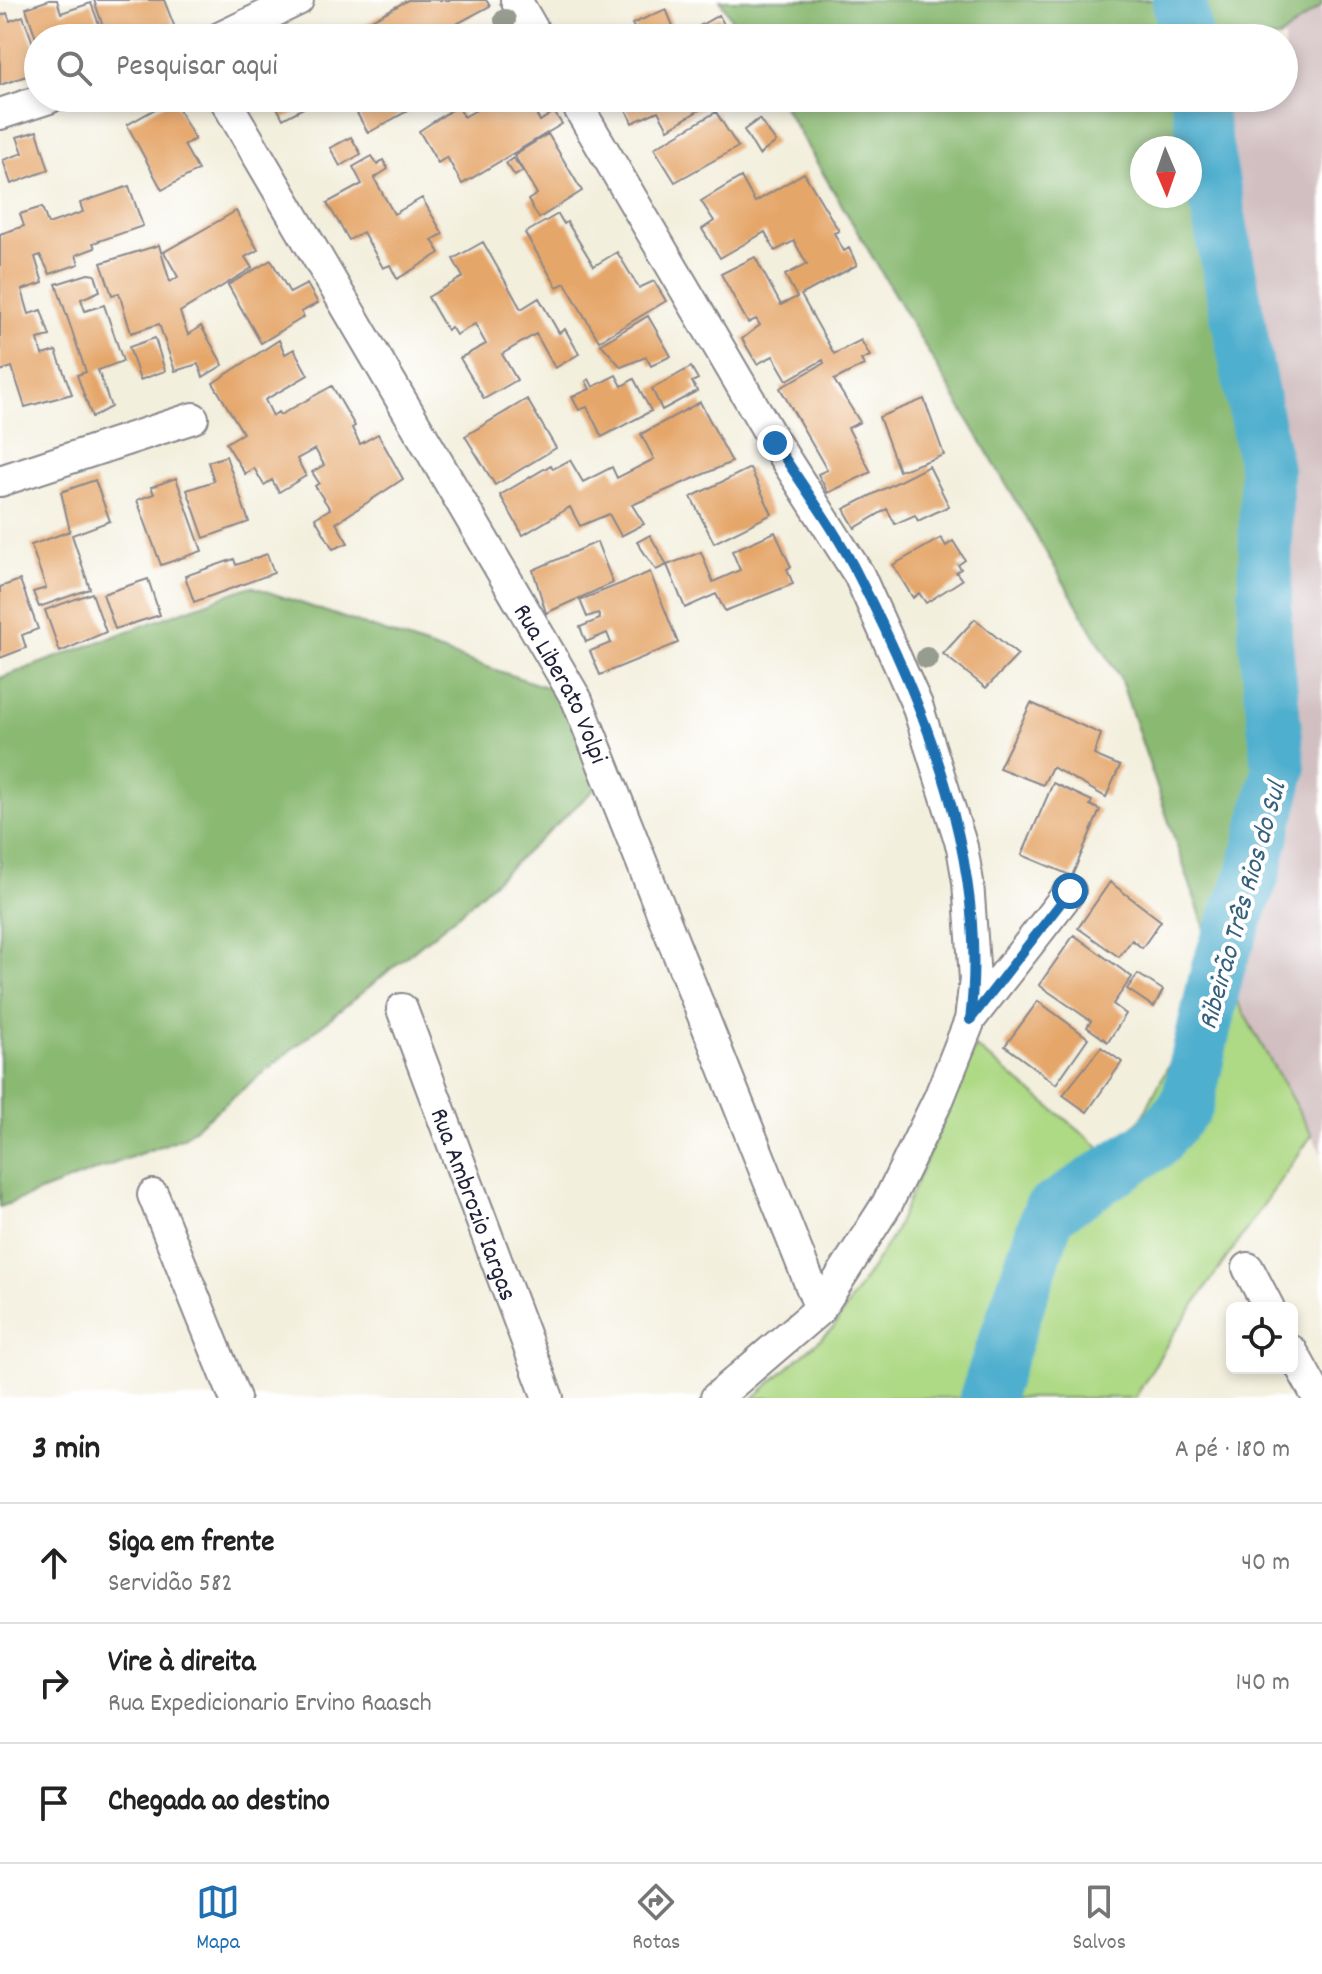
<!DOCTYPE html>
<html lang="pt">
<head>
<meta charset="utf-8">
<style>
	body { margin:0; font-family:Dekko,sans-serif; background:#f6f6f6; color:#222 }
	.controls { position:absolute; right:24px; bottom:24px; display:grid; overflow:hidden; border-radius:12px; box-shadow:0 4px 12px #0003 }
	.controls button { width:72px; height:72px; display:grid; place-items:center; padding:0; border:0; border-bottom:2px solid #e0e0e0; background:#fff; color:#222; font:40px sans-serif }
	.compass { position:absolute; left:1130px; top:136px; width:72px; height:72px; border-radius:50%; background:#fff; box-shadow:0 4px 12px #0003; rotate:178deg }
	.stop { position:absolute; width:24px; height:24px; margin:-18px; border:6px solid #1f6fb2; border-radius:50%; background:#fff }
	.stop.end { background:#1f6fb2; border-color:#fff; box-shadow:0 2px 8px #0008 }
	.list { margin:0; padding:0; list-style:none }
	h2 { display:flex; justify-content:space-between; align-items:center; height:104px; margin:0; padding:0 32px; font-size:34px }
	h2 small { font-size:26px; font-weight:400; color:#767676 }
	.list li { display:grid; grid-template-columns:52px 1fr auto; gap:24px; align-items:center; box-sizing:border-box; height:120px; padding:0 32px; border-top:2px solid #e0e0e0 }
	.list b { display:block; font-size:30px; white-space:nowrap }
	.list p { margin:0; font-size:26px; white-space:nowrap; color:#767676 }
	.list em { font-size:26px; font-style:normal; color:#767676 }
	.icon { flex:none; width:44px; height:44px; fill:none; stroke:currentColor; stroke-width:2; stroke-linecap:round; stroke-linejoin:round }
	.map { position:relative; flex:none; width:1322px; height:1398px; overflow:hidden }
	.search { position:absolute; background:#fff; box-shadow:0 4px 12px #0003; left:24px; right:24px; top:24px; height:88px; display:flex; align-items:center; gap:20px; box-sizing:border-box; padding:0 28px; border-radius:44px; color:#767676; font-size:30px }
	.sheet { height:464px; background:#fff }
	nav { display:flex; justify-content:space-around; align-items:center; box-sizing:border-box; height:112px; border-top:2px solid #e0e0e0; background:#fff; font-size:22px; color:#767676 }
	nav a { display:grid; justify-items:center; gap:4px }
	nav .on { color:#1f6fb2 }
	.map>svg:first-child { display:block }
	.industrial { fill:#d2bfc1; fill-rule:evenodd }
	.green { fill:#aed985; stroke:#687e60; stroke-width:2 }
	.forest { fill:#8ab972; stroke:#566e56; stroke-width:2; fill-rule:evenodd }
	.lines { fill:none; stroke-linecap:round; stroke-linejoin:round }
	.river { stroke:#4fafce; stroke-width:54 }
	.building { fill:#e5a669 }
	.minor-casing { stroke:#8a888c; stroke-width:34 }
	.minor { stroke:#fff; stroke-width:30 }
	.tree { fill:#979c90 }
	.route { stroke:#1f6fb2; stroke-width:10 }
	.labels { text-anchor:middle; stroke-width:8; stroke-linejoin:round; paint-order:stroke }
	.street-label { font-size:26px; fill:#22223b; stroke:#fff }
	.water-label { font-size:28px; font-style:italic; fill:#36617d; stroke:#fff }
</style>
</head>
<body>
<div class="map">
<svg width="1322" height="1398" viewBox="0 0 1322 1398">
	<rect width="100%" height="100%" fill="#fff"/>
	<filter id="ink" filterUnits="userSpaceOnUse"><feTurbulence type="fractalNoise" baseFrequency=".0125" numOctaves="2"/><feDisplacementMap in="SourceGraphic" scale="16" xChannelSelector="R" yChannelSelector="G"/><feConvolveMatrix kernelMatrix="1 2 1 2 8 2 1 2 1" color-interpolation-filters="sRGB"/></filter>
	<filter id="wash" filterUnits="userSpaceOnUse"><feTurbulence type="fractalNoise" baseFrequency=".006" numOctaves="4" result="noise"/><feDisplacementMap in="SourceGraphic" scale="32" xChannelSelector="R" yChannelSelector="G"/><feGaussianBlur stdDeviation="1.8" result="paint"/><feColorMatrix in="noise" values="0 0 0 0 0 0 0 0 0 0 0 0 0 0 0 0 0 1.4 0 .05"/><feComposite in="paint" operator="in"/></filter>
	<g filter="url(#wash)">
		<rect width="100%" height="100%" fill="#f3efdd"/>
		<path class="industrial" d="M719 0H1322V1154L1218 967 1120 678 777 98H1284V38H742ZM1142 148H1190V196H1142Z"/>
		<path class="green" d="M1218 967 1312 1135 1171 1338 1135 1398H753L833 1328 893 1235 976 1047 1107 1153 1143 1116Z"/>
		<path class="forest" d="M720 0H1322V5L1279 38H743Z
			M779 98H1201L1197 101 1266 470 1265 634 1279 770 1254 871 1218 967 1120 678ZM1190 148V196H1142V148Z
			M251 586 566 694 595 789 460 913 184 1137 0 1207V678Z"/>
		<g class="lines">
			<path class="river" d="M1179 0 1186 38
				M986 1398 1049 1212 1155 1143 1187 1105 1218 967 1254 871 1279 770 1265 634 1266 470 1197 98"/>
		</g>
		<g id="blocks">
			<path class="building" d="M49 0H57L61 13 91 3 104 38H36L26 8Z
				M94 0H164L175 28 153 38H136L134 34 107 38Z
				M408 0H486L490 6 431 38H362L357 28Z
				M666 9 678 38 719 15 731 38H639L632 24Z
				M7 13 10 21 23 16 38 57V72L0 85V16Z
				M272 98H322L283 119Z
				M400 98 407 111 368 133 349 99Z
				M498 98H527L540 121 554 112 562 124 462 184 447 157 438 163 419 131 458 106 464 117Z
				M621 98H708L711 103 668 129 658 111 632 123Z
				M173 99 195 139 184 145 198 170 162 190 127 125Z
				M716 112 738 147 675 182 654 148Z
				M759 119 776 142 759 155 744 130Z
				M37 131 49 170 11 184 3 160 23 153 17 137Z
				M548 134 582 191 539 218 528 200 537 194 514 155Z
				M351 137 361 154 340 166 330 148Z
				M372 156 377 164 383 160 388 169 374 178 394 214 422 198 443 234 432 240 440 253 397 279 390 265 383 268 363 232 349 240 327 203 362 184 353 167Z
				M513 158 523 171 515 176 506 163Z
				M804 173 839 231 834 233 844 251 849 248 857 265 801 295 834 354 861 340 870 356 861 360 864 365 834 380 860 422 848 428 871 472 828 493 818 474 827 470 780 388 824 363 823 360 787 380 773 356 757 364 742 339 760 325 756 319 748 323 721 274 755 257 781 305 797 297 785 275 807 264 794 241 775 251 765 232 720 258 702 229 714 221 701 201 741 177 755 202Z
				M129 186 143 226 93 243 95 248 76 255 79 264 50 274 40 255 35 257 43 283 22 290 29 314 41 310 50 336 38 339 42 355 56 351 72 394 25 407 12 367 0 371V234L24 226 20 214 42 207 48 224 83 212 80 203Z
				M236 211 258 250 245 257 252 268 180 312 188 335 201 326 223 365 203 377 198 364 175 371 159 324 131 333 119 293 112 295 101 263 159 245 170 282 178 277 164 252Z
				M558 214 564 224 567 222 594 266 617 252 639 288 654 281 666 301 599 341 565 283 557 287 525 233Z
				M483 242 521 309 539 298 559 333 565 329 579 354 555 368 536 334 502 354 517 380 484 399 460 358 486 344 475 324 456 335 451 327 447 330 428 297 463 277 453 259Z
				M271 260 290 293 307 284 318 303 301 312 304 317 261 343 228 285Z
				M88 274 95 275 100 291 81 299 85 311 104 305 123 361 98 370 111 407 92 417 77 375 86 372 56 284Z
				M648 316 671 356 651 366 646 357 621 367 601 344Z
				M155 338 165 371 140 380 129 347Z
				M279 340 285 354 294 349 308 375 265 400 273 416 278 412 280 415 332 386 355 426 352 428 360 444 378 434 403 479 336 523 348 543 333 549 315 518 330 509 315 486 319 483 312 472 324 465 315 449 297 459 306 476 279 492 272 480 264 485 254 468 245 474 226 443 243 433 213 383Z
				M691 367 698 379 692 382 697 391 662 410 652 389Z
				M616 375 622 386 634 379 651 411 602 437 587 407 579 410 572 397 590 389 586 381 589 379 593 387Z
				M527 399 556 448 495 485 465 436Z
				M924 399 944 455 899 471 879 417Z
				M700 402 732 462 632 505 644 524 621 536 609 514 580 526 570 507 523 535 500 495 551 465 553 469 570 460 583 482 612 467 617 478 654 459 641 434Z
				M226 456 249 522 204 538 187 490 214 481 208 462Z
				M929 466 949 506 918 521 915 515 895 524 887 509 855 528 844 509Z
				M750 468 772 514 714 543 691 497Z
				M176 478 202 551 161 565 137 500 154 494 151 487Z
				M95 480 110 521 72 535 90 589 39 607 33 592 46 588 31 545 70 531 61 492Z
				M775 532 791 567 787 569 793 584 725 611 716 594 685 608 667 565 701 552 713 582 740 570 732 551Z
				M650 535 667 565 656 570 637 542Z
				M941 538 946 546 953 541 965 560 958 565 961 569 956 572 962 580 926 603 919 593 913 598 893 565Z
				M597 542 613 583 546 613 533 570Z
				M267 554 274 573 194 602 185 576 234 559 236 565Z
				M650 572 678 643 600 675 590 651 611 643 607 633 586 642 580 627 600 619 598 613 587 617 580 600Z
				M148 579 160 615 115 629 103 594Z
				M20 580 38 629 22 635 26 648 0 658V587Z
				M92 593 106 632 60 652 45 610Z
				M975 619 1018 655 986 688 943 654Z
				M1031 703 1101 734 1094 755 1120 766 1106 797 1052 767 1043 785 999 768Z
				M1053 783 1092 801 1090 805 1100 810 1072 876 1022 855Z
				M1110 882 1161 921 1142 948 1132 940 1119 957 1078 928Z
				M1074 935 1132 977 1113 1004 1126 1014 1108 1042 1087 1027 1091 1021 1039 985Z
				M1138 974 1163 990 1154 1007 1127 989Z
				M1038 1001 1088 1038 1056 1084 1005 1046Z
				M1101 1047 1122 1062 1087 1112 1063 1095Z"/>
		</g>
	</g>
	<g filter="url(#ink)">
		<use href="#blocks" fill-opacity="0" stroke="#8a888c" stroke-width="2"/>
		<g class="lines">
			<defs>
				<g id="minor">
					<path d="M516 0 538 38"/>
					<path d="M219 38 298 0"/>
					<path id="s1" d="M224 98 577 700 820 1309"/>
					<path d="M573 98 775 443 859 575 917 705 962 847 968 882 975 979 970 1020 939 1098 887 1204 820 1309 716 1398"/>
					<path d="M0 114 49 98"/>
					<path d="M0 481 193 418"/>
					<path id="s2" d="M402 1009 548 1398"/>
					<path d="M971 1018 1070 891"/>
					<path d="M153 1195 235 1398"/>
					<path d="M1248 1268 1269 1308"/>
					<path d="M1292 1351 1318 1398"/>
				</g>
			</defs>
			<use href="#minor" class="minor-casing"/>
			<use href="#minor" class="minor"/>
		</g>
		<g class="tree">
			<circle cx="505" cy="20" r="11"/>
			<circle cx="927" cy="658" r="11"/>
		</g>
	</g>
	<g class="lines" filter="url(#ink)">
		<path class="route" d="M775 443C803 487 836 530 859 577 928 711 989 867 970 1020L1070 891"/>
	</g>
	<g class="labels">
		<g class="street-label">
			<text dy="9" stroke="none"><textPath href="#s1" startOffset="676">Rua Liberato Volpi</textPath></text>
			<text dy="9" stroke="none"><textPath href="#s2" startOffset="208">Rua Ambrozio Iargas</textPath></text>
		</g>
		<g class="water-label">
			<text transform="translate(1240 905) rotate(-74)" y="10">Ribeirão Três Rios do Sul</text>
		</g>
	</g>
</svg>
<div class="controls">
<button><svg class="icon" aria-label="locate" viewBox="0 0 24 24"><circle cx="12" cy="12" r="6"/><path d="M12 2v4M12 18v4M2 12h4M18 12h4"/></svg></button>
</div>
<svg class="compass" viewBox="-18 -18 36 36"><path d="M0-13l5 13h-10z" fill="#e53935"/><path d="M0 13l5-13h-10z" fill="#767676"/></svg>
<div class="stop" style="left:1070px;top:891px"></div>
<div class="stop end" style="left:775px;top:443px"></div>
<div class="search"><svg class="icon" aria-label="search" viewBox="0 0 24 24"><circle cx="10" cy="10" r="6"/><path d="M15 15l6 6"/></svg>Pesquisar aqui</div>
</div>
<section class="sheet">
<h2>3 min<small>A pé · 180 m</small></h2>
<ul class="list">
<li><svg class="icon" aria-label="ahead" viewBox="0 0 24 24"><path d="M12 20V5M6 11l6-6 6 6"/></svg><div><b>Siga em frente</b><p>Servidão 582</p></div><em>40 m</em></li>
<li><svg class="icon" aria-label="right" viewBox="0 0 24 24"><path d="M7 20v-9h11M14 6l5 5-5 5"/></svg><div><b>Vire à direita</b><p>Rua Expedicionario Ervino Raasch</p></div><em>140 m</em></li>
<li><svg class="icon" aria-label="arrive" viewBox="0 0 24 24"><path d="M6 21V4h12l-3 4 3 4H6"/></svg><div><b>Chegada ao destino</b></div></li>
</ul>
</section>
<nav>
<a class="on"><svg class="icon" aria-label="map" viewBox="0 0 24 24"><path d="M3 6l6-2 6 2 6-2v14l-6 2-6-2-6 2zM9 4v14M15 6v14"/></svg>Mapa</a>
<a><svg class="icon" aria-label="directions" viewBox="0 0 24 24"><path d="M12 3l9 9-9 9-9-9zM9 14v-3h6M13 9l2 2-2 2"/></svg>Rotas</a>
<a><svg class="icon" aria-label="saved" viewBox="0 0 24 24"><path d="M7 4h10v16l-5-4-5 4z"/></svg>Salvos</a>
</nav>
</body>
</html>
